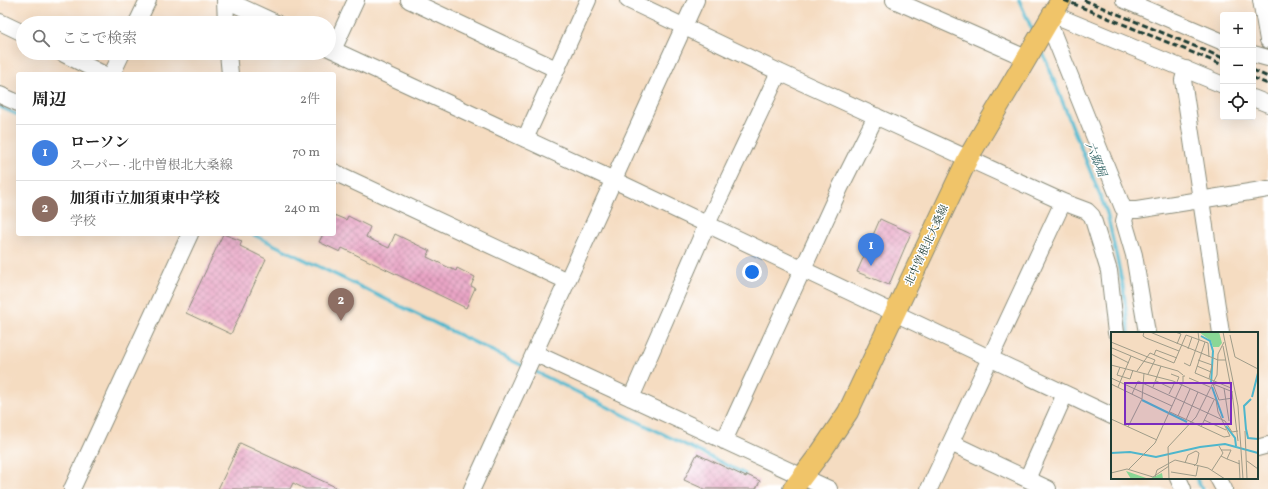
<!DOCTYPE html>
<html lang="ja">
<head>
<meta charset="utf-8">
<style>
	body { margin:0; font-family:Vollkorn,"Noto Serif JP",serif; background:#f2f2f2; color:#222 }
	.controls { position:absolute; right:12px; top:12px; display:grid; overflow:hidden; border-radius:4px; box-shadow:0 4px 16px #0002 }
	.controls button { width:36px; height:36px; display:grid; place-items:center; padding:0; border:0; border-bottom:1px solid #e0e0e0; background:#fff; color:#222; font:20px sans-serif }
	.you { position:absolute; left:752px; top:272px; width:14px; height:14px; margin:-10px; border:3px solid #fff; border-radius:50%; background:#1a73e8; box-shadow:0 0 0 6px #1a73e833 }
	.badge { display:grid; place-items:center; width:26px; height:26px; border-radius:50%; background:#b5179e; color:#fff; font-size:13px; font-weight:700 }
	.pin { position:absolute; translate:-50% -33px; filter:drop-shadow(0 1px 2px #0008) }
	.pin::after { content:''; position:absolute; top:21px; width:14px; height:12px; background:inherit; clip-path:polygon(0 0,100% 0,50% 100%) }
	.list { margin:0; padding:0; list-style:none }
	h2 { display:flex; justify-content:space-between; align-items:center; height:52px; margin:0; padding:0 16px; font-size:17px }
	h2 small { font-size:13px; font-weight:400; color:#767676 }
	.list li { display:grid; grid-template-columns:26px 1fr auto; gap:12px; align-items:center; box-sizing:border-box; height:56px; padding:0 16px; border-top:1px solid #e0e0e0 }
	.list b { display:block; font-size:15px; white-space:nowrap }
	.list p { margin:0; font-size:13px; white-space:nowrap; color:#767676 }
	.list em { font-size:13px; font-style:normal; color:#767676 }
	.icon { flex:none; width:22px; height:22px; fill:none; stroke:currentColor; stroke-width:2; stroke-linecap:round; stroke-linejoin:round }
	.map { position:relative; flex:none; width:1268px; height:489px; overflow:hidden }
	.search { position:absolute; background:#fff; box-shadow:0 4px 16px #0002; left:16px; top:16px; width:320px; height:44px; display:flex; align-items:center; gap:10px; box-sizing:border-box; padding:0 14px; border-radius:22px; color:#767676; font-size:15px }
	.panel { position:absolute; background:#fff; box-shadow:0 4px 16px #0002; left:16px; top:72px; width:320px; height:164px; border-radius:4px }
	.map>svg:first-child { display:block }
	.lines { fill:none; stroke-linecap:round; stroke-linejoin:round }
	.stream { stroke:#4eb6cc; stroke-width:3.5 }
	.building { fill:url(#building-cross-hatch) }
	.minor-casing { stroke:#8a8c7a; stroke-width:18 }
	.major-casing { stroke:#8a8c7a; stroke-width:22 }
	.minor { stroke:#fff; stroke-width:16 }
	.major { stroke:#f0c469; stroke-width:20 }
	.rail { stroke:#1f3d34; stroke-width:3; stroke-dasharray:6 3; stroke-linecap:butt }
	.labels { text-anchor:middle; stroke-width:3; stroke-linejoin:round; paint-order:stroke }
	.street-label { font-size:11px; fill:#1f3d34; stroke:#fff }
	.water-label { font-size:12px; font-style:italic; fill:#2d6162; stroke:#fff }
	.inset-river { fill:none; stroke:#4eb6cc; stroke-width:2 }
	.inset-road { fill:none; stroke:#9f9c89; stroke-width:1 }
	.view { fill:#7b2cbf; fill-opacity:0.15; stroke:#7b2cbf; stroke-width:2 }
	.inset-edge { fill:none; stroke:#1f3d34; stroke-width:2 }
</style>
</head>
<body>
<div class="map">
<svg width="1268" height="489" viewBox="0 0 1268 489">
	<defs>
		<pattern id="building-cross-hatch" width="8" height="8" patternUnits="userSpaceOnUse"><rect width="8" height="8" fill="#e9a4c5"/><path d="M0 0l8 8M0 8l8-8" fill="none" stroke="#bc87a1"/></pattern>
	</defs>
	<rect width="100%" height="100%" fill="#fff"/>
	<filter id="ink" filterUnits="userSpaceOnUse"><feTurbulence type="fractalNoise" baseFrequency=".025" numOctaves="2"/><feDisplacementMap in="SourceGraphic" scale="8" xChannelSelector="R" yChannelSelector="G"/><feConvolveMatrix kernelMatrix="1 2 1 2 8 2 1 2 1" color-interpolation-filters="sRGB"/></filter>
	<filter id="wash" filterUnits="userSpaceOnUse"><feTurbulence type="fractalNoise" baseFrequency=".012" numOctaves="4" result="noise"/><feDisplacementMap in="SourceGraphic" scale="16" xChannelSelector="R" yChannelSelector="G"/><feGaussianBlur stdDeviation="0.9" result="paint"/><feColorMatrix in="noise" values="0 0 0 0 0 0 0 0 0 0 0 0 0 0 0 0 0 1.4 0 .05"/><feComposite in="paint" operator="in"/></filter>
	<g filter="url(#wash)">
		<rect width="100%" height="100%" fill="#f5dcc1"/>
		<g class="lines">
			<path class="stream" d="M1019 0 1034 34
				M1041 48 1107 213 1123 286 1129 333
				M0 107 18 115
				M252 234 523 366
				M530 369 745 474
				M1196 478 1202 489"/>
		</g>
		<g id="blocks">
			<path class="building" d="M334 215 346 220 348 216 370 227 366 237 389 248 395 234 430 251 427 257 456 271 457 268 475 277 471 286 475 288 466 308 342 248 340 252 319 242 323 234H334Z
				M880 219 911 233 889 285 857 272Z
				M223 234 242 241 240 246 266 259 231 334 186 313Z
				M240 443 340 489H305L293 483 290 489H218Z
				M697 454 746 477 747 475 760 481 756 489H704L684 480Z"/>
		</g>
	</g>
	<g filter="url(#ink)">
		<use href="#blocks" fill-opacity="0" stroke="#8a8c7a" stroke-width="1"/>
		<g class="lines">
			<defs>
				<path id="minor" d="M225 0 226 23
					M226 0 276 23
					M409 0 556 69
					M628 0 779 72 1063 202 1087 211 1092 216 1109 271 1116 333
					M894 0 1026 58
					M1124 0 1223 42
					M1261 0 1268 40
					M1052 14 1223 85
					M1048 21 1123 208 1127 210H1137L1268 189
					M0 22 23 33
					M137 23 148 0
					M329 48 603 175 1112 416
					M333 50 356 0
					M62 53 103 74
					M228 53 230 74
					M1253 54 1268 58
					M1186 69 1183 80 1221 333
					M112 74 122 53
					M0 95 18 103
					M1253 98 1268 104
					M525 139 588 0
					M334 172 567 281
					M1127 210 1124 221 1134 255 1147 333
					M534 353 829 489
					M631 398 707 224 779 72
					M724 441 840 188 876 116
					M951 443 1048 489
					M1257 448 1268 445
					M1178 478 1183 489
					M1218 478 1224 489
					M1027 479 1065 394
					M72 489 190 234
					M472 489 696 0
					M929 489 1063 202"/>
				<path id="major" d="M793 489 821 452 848 412 968 158 1061 0"/>
			</defs>
			<use href="#minor" class="minor-casing"/>
			<use href="#major" class="major-casing"/>
			<use href="#minor" class="minor"/>
			<use href="#major" class="major"/>
			<path class="rail" d="M1064 0 1223 65
				M1084 0 1223 58
				M1253 70 1268 77
				M1253 78 1268 84"/>
		</g>
	</g>
	<g class="labels">
		<g class="street-label">
			<text transform="translate(926 245) rotate(-65)" y="4">北中曽根北大桑線</text>
		</g>
		<g class="water-label">
			<text transform="translate(1096 159) rotate(68)" y="4">六郷堀</text>
		</g>
	</g>
	<g transform="translate(1111 332)">
		<rect width="147" height="147" fill="#f5dcc1"/>
		<path d="M15 139 38 147 51 141 52 147H20Z" fill="#89d795"/>
		<path d="M88 0H108L111 11 108 15H102L100 9Z" fill="#89d795"/>
		<path class="inset-river" d="M90 4 99 9 102 19 100 52M101 55 112 86M141 65 147 41M140 67 133 74 135 97 137 106 147 107M31 68 76 90M115 94 124 106 125 114M0 121 19 120 45 125 89 115 114 112 147 121"/>
		<path class="inset-road" d="M33 0 32 4 35 6 68 19M39 0 107 28H115M64 0 70 2 66 12M112 0 127 74 132 147M119 3 124 25 147 37M0 10 44 28 37 42M94 10 84 41 120 56 112 14M1 16 32 29 67 39 72 43M77 17 81 5M0 22 18 31M43 23 45 18 66 26M87 28 101 33 98 47M73 31 79 34 88 8 87 0M0 33 62 49 105 68 107 80 119 104 113 105 59 80M86 34 100 40M9 35 6 43 19 47 22 38M26 39 39 21 63 31 75 3 97 11 98 25M60 42 68 45 66 50M0 46 61 74M78 46 99 55M45 49 60 56M0 52 31 67M102 52 108 68 122 66M102 52 122 60M7 55 20 24M42 55 50 34M113 56 118 89M121 60 127 109M21 62 27 49 114 89 121 100 127 99M58 62 64 50M67 84 79 57M0 87 46 108M75 88 87 60M93 88 115 98M17 95 31 67 33 41M90 95 103 68M134 99 136 147M110 124 116 127 120 118H110M116 127 129 132M128 128 129 147M136 129 147 137M74 131 77 123 85 119 88 121 86 131 83 134M17 138 44 111 72 50V44H74M101 138 112 121 108 114M60 140 85 144 87 134M0 141 16 137 42 145 58 134M44 145 46 138 64 128 97 136 114 147M58 147 57 115 85 85 106 43 107 22 113 10"/>
		<path class="view" d="M14 51H120V92H14Z"/>
		<rect width="147" height="147" class="inset-edge"/>
	</g>
</svg>
<div class="controls">
<button>+</button>
<button>−</button>
<button><svg class="icon" aria-label="locate" viewBox="0 0 24 24"><circle cx="12" cy="12" r="6"/><path d="M12 2v4M12 18v4M2 12h4M18 12h4"/></svg></button>
</div>
<div class="you"></div>
<div class="pin badge" style="left:871px;top:266px;background:#3f7fe0">1</div>
<div class="pin badge" style="left:341px;top:321px;background:#8d6e63">2</div>
<div class="search"><svg class="icon" aria-label="search" viewBox="0 0 24 24"><circle cx="10" cy="10" r="6"/><path d="M15 15l6 6"/></svg>ここで検索</div>
<section class="panel">
<h2>周辺<small>2件</small></h2>
<ul class="list">
<li><span class="badge" style="background:#3f7fe0">1</span><div><b>ローソン</b><p>スーパー · 北中曽根北大桑線</p></div><em>70 m</em></li>
<li><span class="badge" style="background:#8d6e63">2</span><div><b>加須市立加須東中学校</b><p>学校</p></div><em>240 m</em></li>
</ul>
</section>
</div>
</body>
</html>
